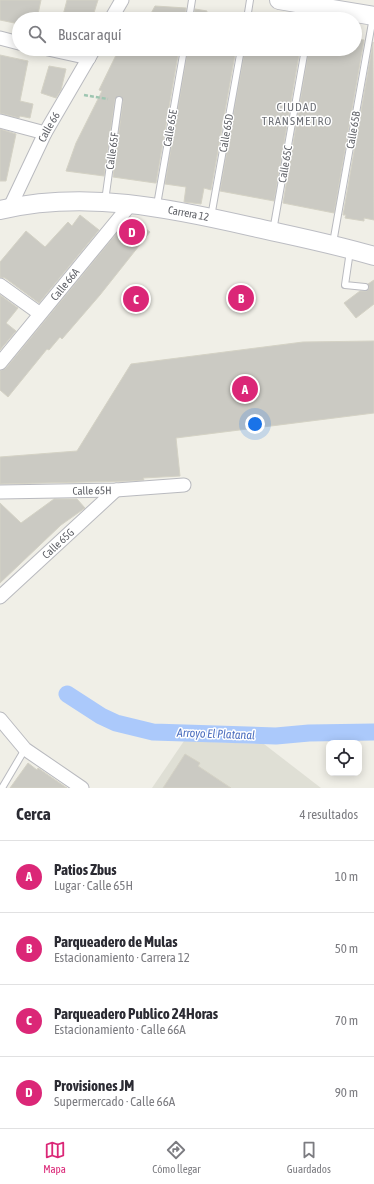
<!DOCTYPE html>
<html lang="es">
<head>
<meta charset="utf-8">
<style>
	body { margin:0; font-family:"Asap Condensed",sans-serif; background:#f2f2f3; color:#2b2b33 }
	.controls { position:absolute; right:12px; bottom:12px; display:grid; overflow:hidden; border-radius:8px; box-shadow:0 2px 10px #0003 }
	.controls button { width:36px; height:36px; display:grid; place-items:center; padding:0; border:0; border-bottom:1px solid #e1e1e2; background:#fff; color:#2b2b33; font:20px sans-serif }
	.you { position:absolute; left:255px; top:424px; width:14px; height:14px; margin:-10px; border:3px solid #fff; border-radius:50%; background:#1a73e8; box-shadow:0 0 0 6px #1a73e833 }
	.badge { display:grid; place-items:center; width:26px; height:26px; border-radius:50%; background:#db2777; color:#fff; font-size:13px; font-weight:700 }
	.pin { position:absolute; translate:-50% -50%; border:2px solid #fff; box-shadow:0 1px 4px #0006 }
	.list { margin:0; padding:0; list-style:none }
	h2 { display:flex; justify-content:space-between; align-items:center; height:52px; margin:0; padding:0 16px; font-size:17px }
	h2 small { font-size:13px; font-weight:400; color:#7c7c81 }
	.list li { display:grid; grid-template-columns:26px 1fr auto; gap:12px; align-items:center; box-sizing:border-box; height:72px; padding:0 16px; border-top:1px solid #e1e1e2 }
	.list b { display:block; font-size:15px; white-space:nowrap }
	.list p { margin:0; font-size:13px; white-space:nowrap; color:#7c7c81 }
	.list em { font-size:13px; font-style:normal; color:#7c7c81 }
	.icon { flex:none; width:22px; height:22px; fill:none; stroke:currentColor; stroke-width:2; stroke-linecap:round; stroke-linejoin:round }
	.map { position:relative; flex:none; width:374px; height:788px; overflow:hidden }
	.search { position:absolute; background:#fff; box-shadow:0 2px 10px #0003; left:12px; right:12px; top:12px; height:44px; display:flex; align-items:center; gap:10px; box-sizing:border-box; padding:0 14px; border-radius:22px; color:#7c7c81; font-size:15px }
	.sheet { height:340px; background:#fff }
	nav { display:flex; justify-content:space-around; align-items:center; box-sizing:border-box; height:56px; border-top:1px solid #e1e1e2; background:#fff; font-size:11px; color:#7c7c81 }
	nav a { display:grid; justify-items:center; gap:2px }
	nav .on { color:#db2777 }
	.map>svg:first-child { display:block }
	.education { fill:#dfdfd5 }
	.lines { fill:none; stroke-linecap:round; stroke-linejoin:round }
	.canal { stroke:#abc9fb; stroke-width:17 }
	.building { fill:#cbcac3; stroke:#d4d2c5 }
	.lane-casing { stroke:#b9babf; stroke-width:8 }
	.street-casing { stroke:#b9babf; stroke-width:15 }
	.secondary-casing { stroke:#bcbdc3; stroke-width:20 }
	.path { stroke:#9ec6b1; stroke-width:2.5; stroke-dasharray:4 2; stroke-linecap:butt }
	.lane { stroke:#fff; stroke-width:6 }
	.street { stroke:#fff; stroke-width:13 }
	.secondary { stroke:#fff; stroke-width:18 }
	.labels { text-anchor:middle; stroke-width:3; stroke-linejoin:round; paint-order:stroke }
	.street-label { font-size:11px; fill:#5e6066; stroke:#fff }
	.neighbourhood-label { font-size:12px; letter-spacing:1px; fill:#6f7278; stroke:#fff }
	.water-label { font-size:12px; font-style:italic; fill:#4d6fbf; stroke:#fff }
</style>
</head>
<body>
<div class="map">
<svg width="374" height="788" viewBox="0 0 374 788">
	<rect width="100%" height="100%" fill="#f0efe7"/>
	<path class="education" d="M184 741 264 744 321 788H152Z"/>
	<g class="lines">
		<path class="canal" d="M67 694 101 716 116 723 153 732 276 736 309 733 374 732"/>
	</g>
	<path class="building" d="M0 0H41L37 19H19V24L0 20Z
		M67 0H98L92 19H62Z
		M155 6 186 8 185 19H148Z
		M195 9 207 11 206 19H194Z
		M355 39 364 40 334 213 283 203 309 49H355Z
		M373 42 374 220 364 218V221L345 218 346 215H343Z
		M119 49H179L156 183H155L113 177 123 101 119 96 115 99 104 176 66 171 76 143 102 91 99 90Z
		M188 49H236L211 190 204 188 201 204 184 202 186 187 165 184Z
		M245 49 272 51V49H300L274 201 220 191Z
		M0 55 28 61 20 101 33 104 30 118 20 116 19 118 0 113Z
		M49 66 66 69 61 90 56 98 41 93Z
		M0 129 16 134 6 181H0Z
		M80 215 99 230 39 303 5 278 0 277V262L26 231 45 247 68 222 72 226Z
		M130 217 150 232 100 295 62 339 60 337 49 350 47 349 8 397 0 390V371L6 368Z
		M374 280V304L356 318 344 303 360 291H367L369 288 368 284Z
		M0 295 18 308 6 323 16 331 0 350Z
		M374 341V413L176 438 180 476 143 478 144 480 130 481 0 484V457L77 451 131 364 303 342Z
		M54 499H77L85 508 61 525 0 583V503L21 523Z
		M185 754 200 763 198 766 231 788H163Z
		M28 763 37 770 38 768 67 788H10Z"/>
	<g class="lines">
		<defs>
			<path id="lane" d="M189 19 192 0
				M247 19 250 0
				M310 19 312 7
				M105 201 119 100
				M157 205 184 49
				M211 217 241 49
				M273 231 305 49
				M333 243 373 17
				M350 251 345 285 365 287
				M2 788 25 749"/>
			<g id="street">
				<path d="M111 19 122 0"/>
				<path d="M0 38 19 43"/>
				<path d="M48 49 89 58"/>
				<path d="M0 121 45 133"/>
				<path id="s1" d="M10 207 45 133 94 49"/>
				<path d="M0 285 39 313"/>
				<path id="s2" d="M0 363 130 205"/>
				<path id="s3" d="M0 492 116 490 184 485"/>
				<path id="s4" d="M0 597 116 490"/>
				<path d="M0 719 25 749 82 788"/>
			</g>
			<g id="secondary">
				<path d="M279 0 374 16"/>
				<path id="s5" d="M0 210C85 190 170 208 253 227 293 236 334 244 374 256"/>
			</g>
		</defs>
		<use href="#lane" class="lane-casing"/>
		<use href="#street" class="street-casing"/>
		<use href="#secondary" class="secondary-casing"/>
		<path class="path" d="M84 95 108 99"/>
		<use href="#lane" class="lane"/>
		<use href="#street" class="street"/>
		<use href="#secondary" class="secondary"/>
	</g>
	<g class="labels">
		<g class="street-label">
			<text dy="4" stroke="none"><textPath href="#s1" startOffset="89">Calle 66</textPath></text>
			<text transform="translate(170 128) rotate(-80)" y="4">Calle 65E</text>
			<text transform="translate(353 130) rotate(-80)" y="4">Calle 65B</text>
			<text transform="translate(226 133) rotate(-80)" y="4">Calle 65D</text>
			<text transform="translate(112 151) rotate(-82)" y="4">Calle 65F</text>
			<text transform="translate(285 164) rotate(-80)" y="4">Calle 65C</text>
			<text dy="4" stroke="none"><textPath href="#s5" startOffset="190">Carrera 12</textPath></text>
			<text dy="4" stroke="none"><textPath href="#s2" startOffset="102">Calle 66A</textPath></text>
			<text dy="4" stroke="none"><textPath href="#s3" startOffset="92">Calle 65H</textPath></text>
			<text dy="4" stroke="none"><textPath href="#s4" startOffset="79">Calle 65G</textPath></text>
		</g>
		<g class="neighbourhood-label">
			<text x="297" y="111">CIUDAD<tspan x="297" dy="14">TRANSMETRO</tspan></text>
		</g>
		<g class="water-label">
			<text transform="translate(216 734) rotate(2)" y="4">Arroyo El Platanal</text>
		</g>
	</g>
</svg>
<div class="controls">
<button><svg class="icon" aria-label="locate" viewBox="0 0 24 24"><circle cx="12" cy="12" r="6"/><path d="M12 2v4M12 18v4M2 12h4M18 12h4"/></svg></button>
</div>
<div class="you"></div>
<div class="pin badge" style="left:245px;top:389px">A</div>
<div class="pin badge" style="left:241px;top:298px">B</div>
<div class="pin badge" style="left:136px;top:299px">C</div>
<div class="pin badge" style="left:132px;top:232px">D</div>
<div class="search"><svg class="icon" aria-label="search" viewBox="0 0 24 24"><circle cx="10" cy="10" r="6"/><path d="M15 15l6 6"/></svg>Buscar aquí</div>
</div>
<section class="sheet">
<h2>Cerca<small>4 resultados</small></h2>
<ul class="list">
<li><span class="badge">A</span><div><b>Patios Zbus</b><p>Lugar · Calle 65H</p></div><em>10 m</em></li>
<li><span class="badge">B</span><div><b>Parqueadero de Mulas</b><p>Estacionamiento · Carrera 12</p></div><em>50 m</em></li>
<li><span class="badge">C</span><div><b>Parqueadero Publico 24Horas</b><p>Estacionamiento · Calle 66A</p></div><em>70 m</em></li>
<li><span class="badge">D</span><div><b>Provisiones JM</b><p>Supermercado · Calle 66A</p></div><em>90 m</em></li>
</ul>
</section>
<nav>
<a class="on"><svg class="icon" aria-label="map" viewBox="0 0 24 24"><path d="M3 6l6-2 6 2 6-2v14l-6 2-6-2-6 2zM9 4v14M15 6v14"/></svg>Mapa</a>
<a><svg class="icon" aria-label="directions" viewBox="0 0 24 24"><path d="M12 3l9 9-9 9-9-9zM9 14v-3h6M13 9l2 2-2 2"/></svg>Cómo llegar</a>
<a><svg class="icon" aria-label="saved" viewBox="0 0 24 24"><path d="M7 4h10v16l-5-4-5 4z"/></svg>Guardados</a>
</nav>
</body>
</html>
